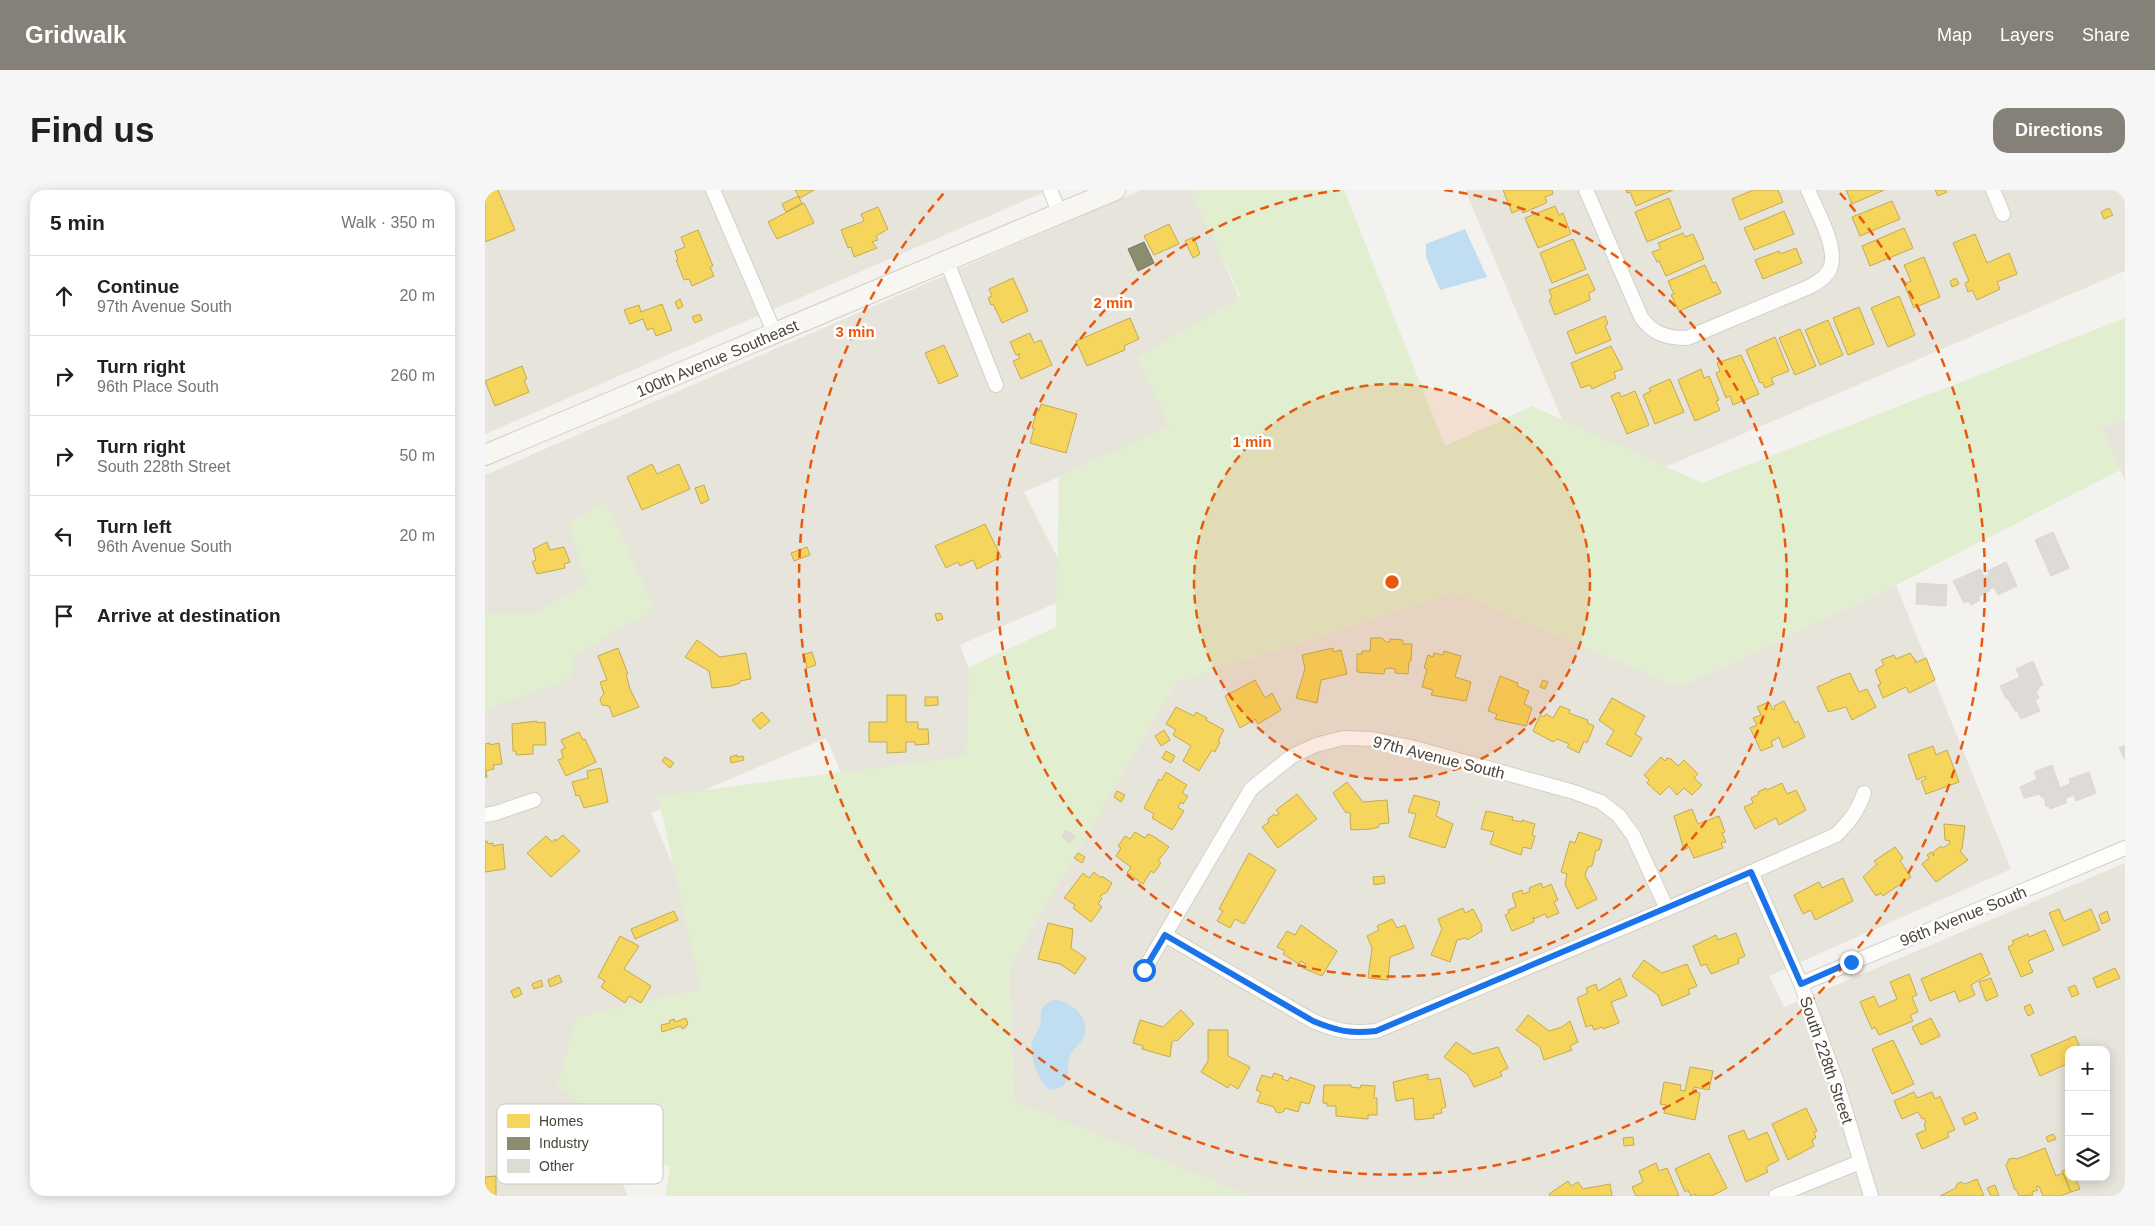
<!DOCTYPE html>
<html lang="en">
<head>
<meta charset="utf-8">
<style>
	body { margin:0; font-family:Helvetica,sans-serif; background:#f6f6f6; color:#202124 }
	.controls { position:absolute; right:15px; bottom:15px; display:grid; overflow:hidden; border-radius:10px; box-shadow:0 2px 12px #0003 }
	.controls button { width:45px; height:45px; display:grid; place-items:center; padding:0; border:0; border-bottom:1px solid #e0e0e0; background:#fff; color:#202124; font:25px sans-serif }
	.stop { position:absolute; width:15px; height:15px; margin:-11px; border:4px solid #1a73e8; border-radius:50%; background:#fff }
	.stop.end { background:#1a73e8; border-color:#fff; box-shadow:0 1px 5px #0008 }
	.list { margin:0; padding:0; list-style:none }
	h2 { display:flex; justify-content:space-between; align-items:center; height:65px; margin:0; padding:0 20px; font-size:21px }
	h2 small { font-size:16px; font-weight:400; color:#757577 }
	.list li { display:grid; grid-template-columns:32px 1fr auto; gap:15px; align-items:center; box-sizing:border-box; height:80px; padding:0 20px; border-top:1px solid #e0e0e0 }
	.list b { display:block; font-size:19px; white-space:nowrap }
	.list p { margin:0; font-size:16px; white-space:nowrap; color:#757577 }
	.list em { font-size:16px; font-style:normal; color:#757577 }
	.icon { flex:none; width:28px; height:28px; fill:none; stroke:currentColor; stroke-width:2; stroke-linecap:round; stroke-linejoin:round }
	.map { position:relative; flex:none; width:1640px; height:1006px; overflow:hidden; border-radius:15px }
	header { display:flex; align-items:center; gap:30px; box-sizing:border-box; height:70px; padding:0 25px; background:#868178; color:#fff }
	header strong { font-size:24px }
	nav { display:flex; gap:28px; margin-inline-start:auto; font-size:18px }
	.intro { display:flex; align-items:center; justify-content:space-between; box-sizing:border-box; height:120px; padding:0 30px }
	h1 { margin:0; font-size:35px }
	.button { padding:12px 22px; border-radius:15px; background:#868178; color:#fff; font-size:18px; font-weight:700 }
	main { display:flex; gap:30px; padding:0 30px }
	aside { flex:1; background:#fff; border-radius:15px; box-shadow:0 2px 12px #0003 }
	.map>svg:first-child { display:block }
	.residential { fill:#e7e4dc; fill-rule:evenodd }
	.green { fill:#e1eecf }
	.water { fill:#c0ddf1 }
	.homes { fill:#f6d55c; stroke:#c3aa52 }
	.industry { fill:#8c8c6e; stroke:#78765e }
	.building { fill:#dedbd6; stroke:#dcd9d4 }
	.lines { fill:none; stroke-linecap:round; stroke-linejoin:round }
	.street-casing { stroke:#d2d0cb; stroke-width:16 }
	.secondary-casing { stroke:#d3cfc5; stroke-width:22 }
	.street { stroke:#fdfdfc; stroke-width:14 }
	.secondary { stroke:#f7f6f1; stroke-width:20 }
	.route { stroke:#1a73e8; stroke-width:6 }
	.ring { fill:none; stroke:#e8590c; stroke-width:2.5; stroke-dasharray:9 6 }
	.labels { text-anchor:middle; stroke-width:5; stroke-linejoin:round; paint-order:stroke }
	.street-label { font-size:16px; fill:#4b4439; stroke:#fff }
	.key { fill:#fff; stroke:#c9c7c4; stroke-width:1 }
	.key-label { font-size:14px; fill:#4b4439 }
	.centre { fill:#e8590c; stroke:#fff; stroke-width:2.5 }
	.ring-label { font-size:15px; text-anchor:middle; font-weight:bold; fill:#e8590c; stroke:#fff; stroke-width:5; stroke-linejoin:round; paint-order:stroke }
</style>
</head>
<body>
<header>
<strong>Gridwalk</strong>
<nav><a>Map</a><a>Layers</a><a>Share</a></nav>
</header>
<div class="intro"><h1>Find us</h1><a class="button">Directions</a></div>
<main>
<aside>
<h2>5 min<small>Walk · 350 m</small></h2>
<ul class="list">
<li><svg class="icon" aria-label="ahead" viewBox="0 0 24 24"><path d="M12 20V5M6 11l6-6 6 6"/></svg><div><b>Continue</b><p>97th Avenue South</p></div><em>20 m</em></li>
<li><svg class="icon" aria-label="right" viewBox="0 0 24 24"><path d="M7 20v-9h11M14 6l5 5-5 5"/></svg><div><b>Turn right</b><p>96th Place South</p></div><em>260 m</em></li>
<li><svg class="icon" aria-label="right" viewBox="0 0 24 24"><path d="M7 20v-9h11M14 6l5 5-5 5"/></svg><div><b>Turn right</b><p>South 228th Street</p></div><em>50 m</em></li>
<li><svg class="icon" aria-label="left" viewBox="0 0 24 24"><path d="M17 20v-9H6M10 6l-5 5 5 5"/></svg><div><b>Turn left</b><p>96th Avenue South</p></div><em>20 m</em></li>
<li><svg class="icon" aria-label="arrive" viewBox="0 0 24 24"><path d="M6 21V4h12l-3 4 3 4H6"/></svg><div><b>Arrive at destination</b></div></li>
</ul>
</aside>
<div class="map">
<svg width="1640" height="1006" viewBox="0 0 1640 1006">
	<rect width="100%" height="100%" fill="#f4f2ee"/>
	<path class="residential" d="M0 0H564L0 244Z
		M656 0H707L792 193 539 302 591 404 475 455 514 560 374 624 341 548 166 623 251 825 90 885 143 1006H0V285Z
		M980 0H1640V81L1110 307Z
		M1640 228V291L1617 238Z
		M1411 395 1526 679 1284 786 1299 817 1640 673V1006H766L529 912 524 777 691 492 970 402 1195 497ZM1584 860H1621V987H1584Z"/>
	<path class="green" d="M709 0H859L960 256 1047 216 1217 293 1640 128V228L1617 238 1635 280 1411 395 1195 497 970 402 691 492 524 777 529 911 766 1006H180L185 978 72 895 92 827 216 799 173 606 481 566 484 477 571 437 574 286 684 236 653 167 756 107 708 7Z
		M120 311 170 418 91 465 84 489 0 520V424H48L102 394 84 334Z"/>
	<path class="water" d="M980 39 1002 87 955 100 941 67V54Z
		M569 810C587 810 609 831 597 850 594 856 588 859 585 866 581 875 585 884 581 893L574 898 564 900C554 892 544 865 547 853 548 847 552 843 554 838 559 824 550 817 569 810Z"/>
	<path class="homes" d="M0 0H13L30 40 0 52Z
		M310 0H329L315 8Z
		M1018 0H1067L1068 4 1060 7 1062 12 1059 14 1038 23 1036 19 1027 23Z
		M1141 0H1188L1151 16 1145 2 1142 3Z
		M1268 0H1293L1298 12 1255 30 1247 9Z
		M1361 0H1399L1367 14Z
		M1450 0H1460L1462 2 1453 6Z
		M313 6 317 13 301 22 297 14Z
		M1184 8 1196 38 1162 52 1150 22Z
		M1407 11 1415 29 1375 46 1367 27Z
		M319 13 329 33 292 49 283 32Z
		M1070 16 1074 25 1078 23 1086 44 1053 58 1040 28Z
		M393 17 403 39 391 46 393 50 387 52 392 58 369 67 366 57 363 58 356 40 379 31 376 24Z
		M1624 18 1628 25 1619 29 1616 22Z
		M1299 21 1309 44 1269 60 1259 38Z
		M684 34 694 54 669 65 659 46Z
		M1419 38 1428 58 1385 76 1377 56Z
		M213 40 228 76 225 77 229 86 207 96 204 89 199 90 191 70H193L190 61 200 57 196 47Z
		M1198 43 1200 47 1208 44 1219 69 1181 86 1174 71 1172 72 1167 62 1176 59 1173 53Z
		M1490 44 1502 73 1524 63 1532 84 1512 92 1515 99 1492 110 1487 100 1483 102 1480 93 1484 91 1468 53Z
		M709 47 715 64 708 68 700 51Z
		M1088 49 1101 79 1067 93 1055 63Z
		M1311 58 1317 73 1278 89 1270 70 1294 61 1295 64Z
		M1439 67 1455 107 1429 118 1419 94 1426 91 1419 75Z
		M1220 75 1228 93 1231 92 1236 103 1194 121 1186 105 1189 104 1183 91Z
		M1103 84 1110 100 1104 103 1105 110 1070 125 1064 110 1067 108 1064 100Z
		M528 88 543 121 517 133 508 114 506 115 503 108 507 106 504 99Z
		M1471 88 1474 94 1467 97 1465 91Z
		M1414 106 1430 145 1403 157 1386 118Z
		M195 109 198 116 193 119 190 112Z
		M177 114 187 140 171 146 168 138 162 140 158 129 145 134 139 120 154 115 156 122Z
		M1374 117 1389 154 1363 165 1348 128Z
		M215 124 217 130 210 133 207 127Z
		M1120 126 1123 134 1120 136 1126 150 1091 164 1082 142Z
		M645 128 654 149 639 156 640 160 602 176 591 151Z
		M1343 130 1358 165 1335 175 1320 140Z
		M1315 139 1331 176 1310 185 1294 148Z
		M545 143 549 153 556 150 567 175 536 189 528 171 535 168 533 165 535 164 531 165 525 152Z
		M1290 147 1304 181 1286 188 1289 194 1280 198 1277 192 1275 193 1261 160Z
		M459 155 473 186 454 194 440 163Z
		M1126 156 1138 179 1129 182 1131 188 1107 199 1105 195 1096 198 1086 173Z
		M1256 165 1274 204 1248 215 1245 206 1241 208 1231 183 1235 181 1232 173Z
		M37 176 42 189 39 190 44 202 10 216 0 191Z
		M1216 179 1219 188 1224 186 1234 210 1231 211 1235 220 1210 231 1193 190Z
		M1185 189 1199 222 1170 234 1158 205 1166 201 1164 198Z
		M1150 201 1164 235 1142 244 1126 206 1134 202 1136 207Z
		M556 214 592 224 581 263 545 253 549 238H547L552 220 554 221Z
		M167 274 172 284 194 274 205 299 157 320 142 287Z
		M219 295 224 310 216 314 210 298Z
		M500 334 516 367 492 379 488 370 475 376 473 372 461 378 450 356Z
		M62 352 65 360 79 357 85 372 79 374 80 378 52 384 47 372 51 370 48 359Z
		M322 357 325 365 309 371 306 363Z
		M456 423 458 429 452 431 450 424Z
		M886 448H897L901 452H905V449L918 450V454H927L926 471 924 472 923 484 910 483V479L905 478 900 479 899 484 872 482V464H877V461H885Z
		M212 450 235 467 261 463 266 489 255 491V493L246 496 227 498 224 481 200 467Z
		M133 458 143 484H141L145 499 154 517 128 527 124 516 117 515 115 510 117 506 119 504 115 492 122 490 113 466Z
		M848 458V462L856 460 862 484 836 490 832 513 811 508 820 479 817 465Z
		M959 461 976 466 970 487 986 492 981 511 946 505 948 500 937 497 942 479 939 478 943 465 948 467 949 463 958 465Z
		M327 462 331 475 322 478 319 464Z
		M1425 463 1431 471 1430 473 1441 468 1450 490 1424 503 1421 497 1398 508 1393 495 1396 494 1390 480 1399 475 1396 470 1409 465 1411 469Z
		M1365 483 1374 502 1382 499 1391 517 1367 530 1361 517 1343 522 1332 497 1346 491V490Z
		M1015 486 1033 493 1032 496 1044 501 1039 514 1047 518 1041 536 1010 529 1012 524 1003 521Z
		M770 490 780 508 787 503 796 520 773 534 770 529 755 538 740 506Z
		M1058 490 1063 492 1060 499 1055 497Z
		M402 505H421V532H433V539H443L444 554 430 555V552H421V562L402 563V552H384V532H402Z
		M440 507H453V515L440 516Z
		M1127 508 1160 526 1150 544 1157 548 1146 567 1121 554 1129 541 1114 530Z
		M1299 511 1310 533 1313 531 1320 547 1298 558 1294 547 1286 552 1288 556 1276 561 1265 538 1272 535 1268 528 1276 525 1272 517 1284 512 1288 520 1290 519 1289 516Z
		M1075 516 1085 520 1084 523 1103 530 1102 533 1109 536 1102 553 1099 551 1094 563 1082 557 1084 554 1072 549 1068 552 1048 541 1055 525 1059 527 1061 524 1068 528Z
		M691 517 709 526 711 522 722 528 721 530 739 540 733 551 735 552 730 562 727 560 714 581 698 571 706 556 688 545 691 540 681 534Z
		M277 522 285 531 275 539 267 530Z
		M52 531V533L60 532 61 555H48V564L31 565V561H28L27 534Z
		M679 540 685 550 676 556 670 546Z
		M94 542 98 550 100 549 111 572 81 586 73 570 78 568 76 560 80 558 76 550Z
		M5 553V555L14 553 17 574 8 575 9 579 1 581 2 587H0V554Z
		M1448 556 1451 565 1462 560 1474 592 1441 604 1436 591 1441 589 1440 586 1432 590 1423 565Z
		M681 561 690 566 686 573 677 568Z
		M252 565V567L258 566 259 570 246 573 245 567Z
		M180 567 189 573 185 578 177 571Z
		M1176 567 1180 571 1182 568 1186 569 1193 576 1199 570 1213 584 1209 588 1217 595 1207 605 1199 598 1192 605 1184 596 1175 605 1162 593 1164 590 1159 585Z
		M116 578 123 612 99 618 94 605 91 606 87 592 103 588 102 581Z
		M681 582 702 595 697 603 703 606 698 614 696 612 693 617 699 621 687 640 667 628 669 624 659 618 674 589 676 591Z
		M862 592 878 612 902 610 904 633 894 634V637L886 639 866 640 865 627 866 625 863 622 861 623 848 603Z
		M1297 593 1302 604 1311 600 1321 620 1294 635 1291 628 1270 639 1259 617 1268 613 1266 608 1274 604 1273 602 1281 598 1282 600Z
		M632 601 640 605 636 612 629 607Z
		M812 604 832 629 793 658 777 637 784 632 783 629 789 624 791 626 794 624 791 620Z
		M929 605 955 612 951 626 968 634 960 658 924 647 931 624 923 622Z
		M1207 619 1213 634 1234 626 1240 642 1237 643 1241 652 1236 653 1238 658 1209 668 1204 657 1199 660 1189 626Z
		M1001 621 1028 627 1027 630 1037 632V630L1050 634 1047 645 1050 646 1046 659 1038 657 1036 665 1005 654 1009 642 996 639Z
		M1459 634 1480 636 1477 659 1475 661 1483 670 1451 692 1437 674 1444 668 1442 665 1446 662 1449 666 1448 662 1456 656 1458 658 1465 653V651L1460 650Z
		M650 642 660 648 663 644 668 646 684 657 673 671 676 673 669 683 666 681 658 694 642 683 646 677 631 666 636 658 633 656 640 646 645 649Z
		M1094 642 1117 650 1114 660H1111L1107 676 1103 677 1100 685 1112 709 1092 719 1080 694 1082 684 1076 682 1085 651 1090 653Z
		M78 645 95 661 66 687 42 663 61 646 67 652 70 649 71 651Z
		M0 651H2L3 654 8 653V656L18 654 20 679 0 682Z
		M1410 657 1418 668 1415 671 1426 687 1398 706 1396 703 1391 706 1378 687 1392 674 1389 671Z
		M593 663 600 667 597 673 589 668Z
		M764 663 791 680 759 734 750 729 745 738 732 731 738 721 734 719Z
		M609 682 616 688 617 686 627 693 622 702 615 706 617 708 613 714 617 717 606 732 588 718 590 715 579 708 598 683 604 688Z
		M899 686 900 693 889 695 888 687Z
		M1358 688 1368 711 1330 730 1326 720 1318 724 1309 705 1334 692 1337 698Z
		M1056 693 1058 698 1066 694 1073 710 1069 712 1074 723 1062 728 1060 724 1049 729 1048 727 1049 732 1027 741 1020 725 1024 723 1023 720 1031 717 1027 704 1037 700 1038 704 1041 703 1045 701 1044 698Z
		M978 718 980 723 988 719 997 736 996 737 997 741 982 750 981 748 972 750 965 772 946 765 957 739 953 729Z
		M1574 719 1579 731 1606 719 1615 740 1578 756 1564 723Z
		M189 721 193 730 150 749 146 739Z
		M1622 721 1625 730 1617 734 1614 725Z
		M907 729 912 738 920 735 929 758 905 767 903 790 883 788 887 758 882 746 894 740 892 736Z
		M563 733 588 739 586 758 601 768 590 784 575 774 553 769Z
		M816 735 852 761 837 786 818 778 821 774 816 771 814 774 798 764 800 761 792 757 802 741 810 745Z
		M1560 740 1569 760 1543 771 1548 782 1536 787 1523 757 1529 754 1527 751 1543 744 1544 747Z
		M1251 743 1260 766 1253 769 1254 773 1226 784 1221 774 1216 776 1208 756 1231 745 1233 750Z
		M135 746 154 756 139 779 166 796 156 813 144 806 140 813 116 797 120 791 113 787Z
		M1496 763 1505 784 1486 795 1490 805 1474 812 1470 801 1445 811 1436 789Z
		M1159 770 1177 783 1202 774 1212 796 1203 800 1205 804 1177 816 1173 805 1147 786Z
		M1630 778 1635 788 1612 798 1608 788Z
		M1424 784 1432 805 1427 807 1433 822 1425 825 1428 831 1394 845 1390 837 1387 839 1375 812 1389 806 1394 817 1412 809 1405 792Z
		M74 785 77 792 65 797 63 790Z
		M1135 788 1142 806 1126 812 1134 833 1118 839 1117 837 1109 840 1107 835 1101 837 1092 808 1103 803 1101 798 1111 794 1113 801Z
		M1506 788 1513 806 1501 811 1494 792Z
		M56 790 58 796 49 799 47 794Z
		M1590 795 1594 804 1587 807 1583 798Z
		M34 797 37 804 29 808 26 801Z
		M1545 814 1549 823 1543 826 1539 817Z
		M696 820 709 834 692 851 690 850 687 852 685 867 657 859 658 856 648 853 655 830 678 837Z
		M1043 825 1064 841 1077 837 1085 831 1093 852 1085 856 1087 860 1059 870 1055 857 1031 840Z
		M201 828 203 834 201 835V837L197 839 196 836 177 842 176 835 185 833 184 831 189 829 190 832Z
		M1446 828 1455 846 1436 855 1427 837Z
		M723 840H743V866L765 877 753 899 745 894 743 898 716 882 723 871Z
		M1590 846 1596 860H1584V873L1555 886 1546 865Z
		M1408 850 1429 894 1407 904 1387 859Z
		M971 852 988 864 1013 857 1023 878 1015 882 1017 886 989 897 983 885 959 867Z
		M1205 877 1228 881 1224 900 1209 897 1208 902 1215 903 1210 930 1179 923 1181 915 1175 914 1179 892 1196 895 1195 900 1200 901Z
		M789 883 798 886 797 889 803 891 805 887 830 896 824 914 816 912 813 922 800 918 799 921 795 923 791 922 789 917 772 912 776 902 771 900 777 885 787 888Z
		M943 884V890L955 888 961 917 956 919 957 923 948 925 949 928 930 930 928 908 911 911 908 892Z
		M839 895H866V897L875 898 876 895 890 896 889 908H892V925H883V929L851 926V916H842V913H838Z
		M1429 902 1432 908 1447 902 1450 909 1455 906 1470 940 1462 943 1464 947 1437 959 1431 944 1441 940 1439 934 1441 932 1439 928 1437 929 1433 922 1417 929 1409 911Z
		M1321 918 1332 941 1329 942 1331 948 1327 950 1329 956 1303 970 1287 934Z
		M1490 922 1493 929 1480 935 1477 928Z
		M1259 940 1263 950 1282 942 1294 970 1281 977 1283 982 1261 992 1243 946Z
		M1568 944 1571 949 1563 952 1561 947Z
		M1148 947 1149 955 1139 956 1138 948Z
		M1560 958 1571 986 1578 983 1586 1002 1575 1006H1558L1554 996 1551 997 1553 1000 1547 1002 1548 1005 1534 1006 1532 1000H1530L1521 975 1524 969 1529 968 1532 969Z
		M1224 963 1242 998 1227 1006H1211L1210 1004 1206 1006 1203 1000 1200 1002 1190 979Z
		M1171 973 1174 981 1182 978 1194 1006H1151L1147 997 1158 992 1154 981Z
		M1584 978V987H1590L1595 999 1586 1002 1577 981Z
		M11 986V1006H0V987Z
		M1492 989 1499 1006H1455L1471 998 1472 994 1476 992 1480 994Z
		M1083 991 1086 996 1093 992 1098 999 1125 994 1127 1006H1065L1064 1004Z
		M1510 995 1514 1006H1506L1502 998Z"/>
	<path class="industry" d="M659 52 669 73 653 81 643 59Z"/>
	<path class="building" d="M1568 342 1584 378 1566 386 1550 350Z
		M1521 372 1532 396 1513 405 1509 397 1505 399V401L1493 407 1495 410 1486 415 1484 411 1479 413 1468 391 1495 379 1499 386 1501 385 1502 386H1504L1502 381Z
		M1432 393 1462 395 1461 416 1431 414Z
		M1548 471 1558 495 1553 497 1554 499 1551 501 1554 508 1550 510 1555 521 1536 529 1532 520 1530 521 1523 509H1521L1515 496 1535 487 1531 479Z
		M1640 555V570L1634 558Z
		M1567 575 1575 598 1585 594 1584 589 1604 582 1611 603 1591 611 1589 605 1581 608V613L1565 619 1564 616 1561 617 1559 607 1557 608 1555 604 1539 608 1535 597 1552 589 1549 582Z
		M581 640 590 646 585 653 577 647Z"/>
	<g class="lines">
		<defs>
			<path id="street" d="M228 0 290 144
				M565 0 575 24
				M1101 0 1156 127C1168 144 1181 148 1202 148L1324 97C1332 93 1341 87 1345 79 1354 58 1331 20 1323 0
				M1508 0 1518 24
				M462 72 511 195
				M0 625 11 623 49 610
				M1266 682 1316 794 1351 890 1386 1006
				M680 745 828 831C852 841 866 844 891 841L1182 719 1351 645C1364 632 1373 621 1379 603
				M659 780 766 599 807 566 831 555 858 548 887 549 926 557 1089 602 1116 612 1134 626 1148 645 1182 719
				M1316 794 1640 658
				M1291 1006 1375 972"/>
			<path id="secondary" d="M0 265 630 0"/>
		</defs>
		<use href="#street" class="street-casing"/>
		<use href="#secondary" class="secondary-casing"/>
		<use href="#street" class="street"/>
		<use href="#secondary" class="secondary"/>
	</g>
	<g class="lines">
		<path class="route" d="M659 780 680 745 828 831C852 841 866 844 891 841L1266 682 1316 794 1366 772"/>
	</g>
	<circle cx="907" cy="392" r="198" fill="#e8590c" fill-opacity=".12"/>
	<g class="ring">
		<circle cx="907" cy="392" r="198"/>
		<path d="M959 0A395 395 0 1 1 855 0"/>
		<path d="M1355 3A593 593 0 1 1 459 3"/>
	</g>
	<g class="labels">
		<g class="street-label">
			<text transform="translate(232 168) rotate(-23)" y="6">100th Avenue Southeast</text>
			<text transform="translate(954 567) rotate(14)" y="6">97th Avenue South</text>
			<text transform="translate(1478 726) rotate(-22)" y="6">96th Avenue South</text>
			<text transform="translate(1342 870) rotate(71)" y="6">South 228th Street</text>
		</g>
	</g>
	<rect x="12" y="914" width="166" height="80" rx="8" class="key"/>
	<rect x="22" y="924" width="23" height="14" fill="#f6d55c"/>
	<rect x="22" y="947" width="23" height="13" fill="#8c8c6e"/>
	<rect x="22" y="969" width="23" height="14" fill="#dedbd6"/>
	<g class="key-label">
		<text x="54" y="936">Homes</text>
		<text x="54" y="958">Industry</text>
		<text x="54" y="981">Other</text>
	</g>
	<circle cx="907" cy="392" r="8" class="centre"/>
	<g class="ring-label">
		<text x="628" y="118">2 min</text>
		<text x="370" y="147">3 min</text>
		<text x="767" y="257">1 min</text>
	</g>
</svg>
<div class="controls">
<button>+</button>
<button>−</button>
<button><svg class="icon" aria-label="layers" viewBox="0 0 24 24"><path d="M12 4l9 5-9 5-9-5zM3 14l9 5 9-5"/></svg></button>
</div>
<div class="stop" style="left:659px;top:780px"></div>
<div class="stop end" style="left:1366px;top:772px"></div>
</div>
</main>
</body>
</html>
